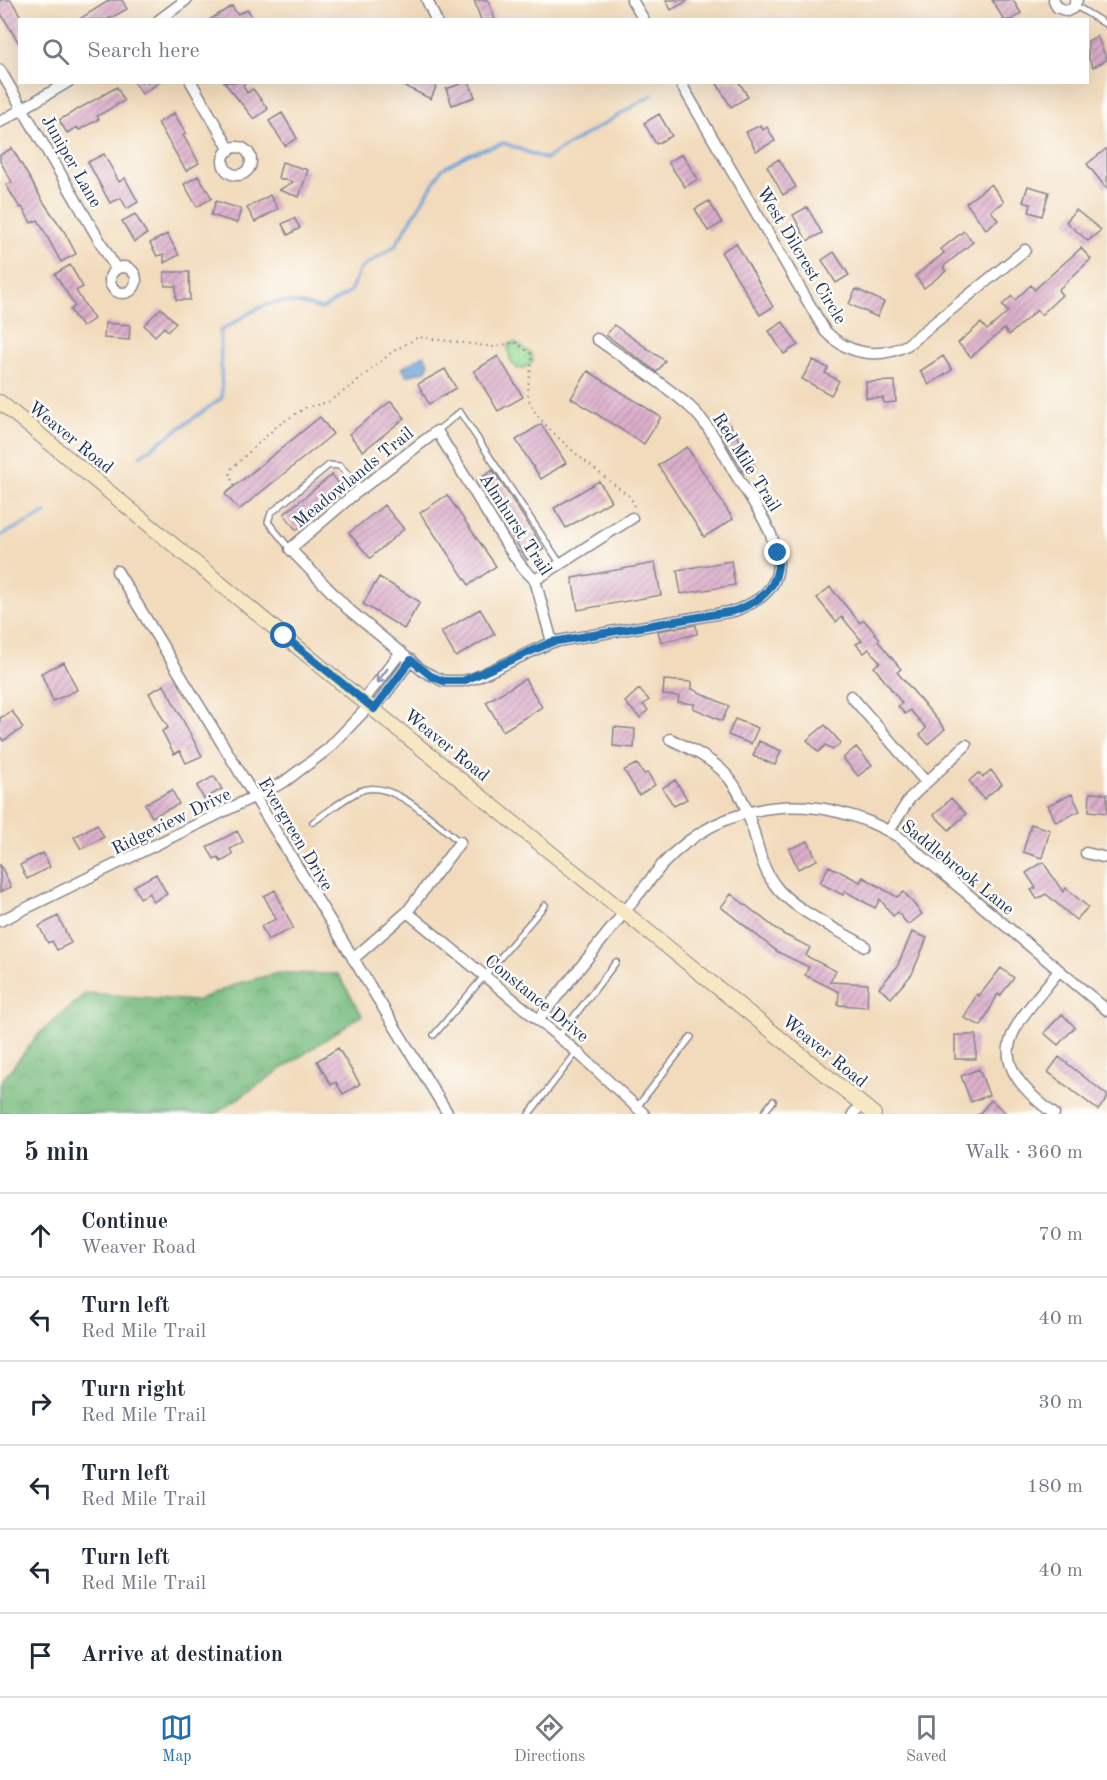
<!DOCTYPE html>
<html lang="en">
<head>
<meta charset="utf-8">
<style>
	body { margin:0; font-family:"Old Standard TT",serif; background:#f2f2f3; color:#1f2937 }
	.stop { position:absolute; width:18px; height:18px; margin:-14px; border:4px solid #1f6fb2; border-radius:50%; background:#fff }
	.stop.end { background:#1f6fb2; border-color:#fff; box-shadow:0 2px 6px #0008 }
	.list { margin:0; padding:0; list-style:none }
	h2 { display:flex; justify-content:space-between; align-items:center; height:78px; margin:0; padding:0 24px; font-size:26px }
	h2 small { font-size:20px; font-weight:400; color:#747a83 }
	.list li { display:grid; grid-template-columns:39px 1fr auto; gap:18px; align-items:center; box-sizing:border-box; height:84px; padding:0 24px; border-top:2px solid #e0e1e3 }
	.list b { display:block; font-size:22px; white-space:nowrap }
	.list p { margin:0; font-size:20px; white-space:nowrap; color:#747a83 }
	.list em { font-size:20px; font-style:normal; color:#747a83 }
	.icon { flex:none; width:33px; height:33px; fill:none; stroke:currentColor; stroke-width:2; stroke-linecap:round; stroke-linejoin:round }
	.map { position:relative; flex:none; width:1107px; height:1114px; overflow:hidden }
	.search { position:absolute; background:#fff; box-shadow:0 6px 24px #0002; left:18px; right:18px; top:18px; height:66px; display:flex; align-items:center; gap:15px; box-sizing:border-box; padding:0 21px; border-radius:0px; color:#747a83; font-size:22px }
	.sheet { height:582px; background:#fff }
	nav { display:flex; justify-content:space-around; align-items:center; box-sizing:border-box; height:84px; border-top:2px solid #e0e1e3; background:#fff; font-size:16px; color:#747a83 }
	nav a { display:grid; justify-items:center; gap:3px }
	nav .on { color:#1f6fb2 }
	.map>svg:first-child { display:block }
	.forest { fill:url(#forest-crowns); stroke:#4a766f; stroke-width:1.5 }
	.park { fill:url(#park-dots); stroke:#58867a; stroke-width:1.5 }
	.water { fill:url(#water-ripples); stroke:#42699c; stroke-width:1.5 }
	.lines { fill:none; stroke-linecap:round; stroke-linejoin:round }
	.stream { stroke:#6aa3d9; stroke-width:3 }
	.building { fill:url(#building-hatch) }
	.service-casing { stroke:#86858d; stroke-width:8 }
	.minor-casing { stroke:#86858d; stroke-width:13 }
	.secondary-casing { stroke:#86858d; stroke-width:16 }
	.path { stroke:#86858d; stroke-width:2; stroke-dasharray:1.5 4.5; stroke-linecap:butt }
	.service { stroke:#fff; stroke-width:5 }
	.minor { stroke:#fff; stroke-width:10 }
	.secondary { stroke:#f7e8c3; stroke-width:14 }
	.oneway { stroke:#8d97ae }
	.route { stroke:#1f6fb2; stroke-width:8 }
	.labels { text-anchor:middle; stroke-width:5; stroke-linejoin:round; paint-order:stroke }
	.street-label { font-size:18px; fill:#1b2f5e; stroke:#fdfcf7 }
</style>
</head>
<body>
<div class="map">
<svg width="1107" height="1114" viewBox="0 0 1107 1114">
	<defs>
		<pattern id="forest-crowns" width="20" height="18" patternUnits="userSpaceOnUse" patternTransform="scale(1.5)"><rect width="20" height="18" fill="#78bc80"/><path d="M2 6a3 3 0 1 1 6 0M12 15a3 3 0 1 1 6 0" fill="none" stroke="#62996c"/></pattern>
		<pattern id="park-dots" width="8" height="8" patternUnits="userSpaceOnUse" patternTransform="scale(1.5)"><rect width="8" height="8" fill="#96dd97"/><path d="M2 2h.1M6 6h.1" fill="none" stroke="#81be85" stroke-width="1.8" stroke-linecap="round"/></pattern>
		<pattern id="water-ripples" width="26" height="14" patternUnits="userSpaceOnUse" patternTransform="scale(1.5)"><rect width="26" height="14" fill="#6aa3d9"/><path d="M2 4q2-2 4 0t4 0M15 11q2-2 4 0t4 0" fill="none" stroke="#5685b3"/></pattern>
		<pattern id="building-hatch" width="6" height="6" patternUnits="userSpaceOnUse" patternTransform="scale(1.5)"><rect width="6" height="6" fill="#ddafcb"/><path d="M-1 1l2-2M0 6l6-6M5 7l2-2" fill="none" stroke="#b28fa8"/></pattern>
	</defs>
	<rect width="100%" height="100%" fill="#fdfcf7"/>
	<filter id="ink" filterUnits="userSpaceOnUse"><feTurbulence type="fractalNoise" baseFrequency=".0167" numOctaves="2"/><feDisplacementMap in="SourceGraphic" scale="12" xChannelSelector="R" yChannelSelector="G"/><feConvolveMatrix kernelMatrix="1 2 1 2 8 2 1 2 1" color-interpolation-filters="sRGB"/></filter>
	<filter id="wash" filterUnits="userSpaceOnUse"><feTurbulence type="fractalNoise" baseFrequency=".008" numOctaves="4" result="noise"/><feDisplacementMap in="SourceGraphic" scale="24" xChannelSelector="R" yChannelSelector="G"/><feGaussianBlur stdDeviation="1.35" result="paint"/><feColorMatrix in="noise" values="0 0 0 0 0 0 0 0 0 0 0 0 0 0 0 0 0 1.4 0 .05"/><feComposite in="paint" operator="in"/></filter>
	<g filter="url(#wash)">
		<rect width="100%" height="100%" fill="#f2dbbc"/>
		<path class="forest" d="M278 973 338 974 362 1015 215 1114H0V1083L40 1033 86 993 196 1001 239 983Z"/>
		<path class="park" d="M515 342 531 354 533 361 526 367 517 369 510 359 508 345Z"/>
		<path class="water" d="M424 355 429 364 425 371 407 376 402 368Z"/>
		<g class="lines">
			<path class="stream" d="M140 456 222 398 220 331C265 305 270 293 322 309L350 292 360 269 395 246 442 169 469 154 504 143 545 159 652 95
				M0 536 46 513"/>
		</g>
		<g id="blocks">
			<path class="building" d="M0 0H11L20 15V45L0 12Z
				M110 0H122L127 9 107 20H78Z
				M474 0H488L495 20H481Z
				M666 0H689L671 10Z
				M992 0H1013L1021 13 1011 20H1004Z
				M232 6 237 14 248 10 254 20H209Z
				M1097 36 1107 60 1093 67 1088 57V41Z
				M134 82H160L142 94Z
				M224 82H248L243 85 247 93 253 89 268 109 254 119Z
				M396 82H438L431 99Z
				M466 82H469L475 97 452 105 446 89Z
				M716 82H739L748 97 731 107Z
				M117 87 124 101 97 116 99 119 79 130 77 127 67 133 59 120Z
				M174 113 186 133 183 135 199 163 186 171 158 123Z
				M282 113 297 138 285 146 269 121Z
				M659 114 672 136 656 144 644 123Z
				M761 125 763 130 767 127 775 141 756 151 746 132Z
				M12 148 44 203 64 231 76 254 61 262 38 220 31 223 22 207 20 208 6 185 12 182 0 161V155Z
				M1107 148V189L1087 164Z
				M104 154 119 182 125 178 138 202 127 209 121 198 110 203 88 162Z
				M682 154 698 179 685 187 668 162Z
				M779 159 796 187 783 195 767 166Z
				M282 162 308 170 299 197 279 190 293 182 278 178Z
				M198 176 212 198 197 207 184 184Z
				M991 184 1004 202 991 211 998 220 986 229 966 203Z
				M1028 186 1049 192 1042 216 1029 212 1031 204 1023 202Z
				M270 195 278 209 255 222 247 208Z
				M216 201 241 209 237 223 211 215Z
				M709 201 722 223 708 231 695 209Z
				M807 207 822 233 807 241 793 215Z
				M1076 210 1101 230 1088 241 1066 222Z
				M135 214 147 234 134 242 122 221Z
				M294 218 300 228 288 235 282 224Z
				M964 231 973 242 943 267 946 271 924 288 915 276 944 253 941 249Z
				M167 234 179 255 164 263V254L157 256 150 243Z
				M736 243 773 307 760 315 721 252Z
				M1081 248 1091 259 1058 290 1062 295 1041 315 1037 310 1009 335 1004 329 971 357 958 343 981 323 987 330 1008 312 1002 305 1012 296 1015 300 1031 285 1034 290Z
				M834 252 849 275 836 283 822 260Z
				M70 265 83 287 76 291 94 319 82 327 70 310 75 306 55 274Z
				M164 272H189L190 300H176V286H165Z
				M856 289 884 302 877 317 849 304Z
				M161 308 176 323 168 331 164 327 155 336 144 325Z
				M783 322 798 345 784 354 769 331Z
				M105 323 130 325 129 340 104 338Z
				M614 325 665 361 657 372 606 335Z
				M498 356 523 397 498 411 474 371Z
				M943 356 952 370 929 385 920 371Z
				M813 360 828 368 825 373 839 381 831 395 802 379Z
				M445 369 456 388 429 404 418 384Z
				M588 371 661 417 644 444 571 398Z
				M895 381 896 402 884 403 883 398H866V382Z
				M391 401 405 418 363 451 349 434Z
				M320 417 333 434 239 510 225 494Z
				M541 424 566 463 541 479 516 440Z
				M730 425 755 466 744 473 719 431Z
				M687 447 733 519 704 537 658 465Z
				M493 470 544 549 527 560 477 480Z
				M332 475 345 491 296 530 284 514Z
				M599 481 611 501 566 528 554 508Z
				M447 495 496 566 469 585 420 513Z
				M384 505 404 529 370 558 349 533Z
				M731 561 735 585 681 594 677 570Z
				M655 563 661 595 578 610 572 578Z
				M379 577 420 602 404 629 363 604Z
				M830 587 860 623 864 620 880 639 878 641 901 669 897 672 945 729 928 744 920 735 926 728 910 710 905 714 898 706 902 703 874 667 880 662 869 649 864 653 856 644 862 641 842 617 836 622 817 598Z
				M480 609 495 634 456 657 441 632Z
				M696 625 697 634 661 642 658 631Z
				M64 662 77 690 53 701 41 673Z
				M525 679 542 707 503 731 486 702Z
				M664 680 692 682V689L729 706 722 721 693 708 695 704 678 702 679 696 663 695Z
				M164 685 202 756 186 763 180 751 174 754 162 731 168 728 149 693Z
				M639 689 649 700 643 705 648 710 640 718 625 702Z
				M12 711 23 728 3 741 0 736V718Z
				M735 719 758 728 751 744 728 735Z
				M825 725 841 743 832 750 826 745 818 752 807 740Z
				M614 727 635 729 634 748 613 746Z
				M759 741 781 751 775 765 753 756Z
				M856 747 872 765 858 776 843 758Z
				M637 764 644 774 648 773 655 785 639 795 624 770Z
				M991 770 1002 784 984 799 969 781 978 773 983 777Z
				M214 776 222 789 204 799 197 786Z
				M675 780 687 799 674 806 662 788Z
				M172 790 179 804 152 817 145 804Z
				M1090 793 1107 794V813L1089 811Z
				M1072 794 1080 811 1056 822 1048 805Z
				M951 798 966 814 949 830 934 815Z
				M97 824 104 837 81 849 74 837Z
				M1031 824 1050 830 1042 858 1023 852Z
				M237 831 243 842 230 849 233 855 221 862 218 857 214 859 207 847Z
				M808 841 817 860 798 869 789 849Z
				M43 853 50 867 27 879 20 865Z
				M1043 862 1063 892 1066 888 1088 907 1076 920 1046 894 1037 899 1031 890 1036 888 1026 873Z
				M0 864 11 887 0 892Z
				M829 866 860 882 863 877 897 897 904 892 922 914 908 925 898 912 893 916 880 899 875 908 845 891 843 895 820 883Z
				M156 874 167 894 153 902 149 893 140 898 134 886Z
				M275 890 293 928 268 940 261 926 276 919 264 896Z
				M731 894 783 934 810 947 806 956 836 971 830 982 868 984 867 1007 838 1005 839 992 805 975 809 967 778 952 721 907Z
				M58 916 71 943 57 950 52 941 48 943 39 926Z
				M912 932 927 938 912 974 891 998 879 988 897 967Z
				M1001 968 1014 978 1000 996 998 994 981 1026 964 1018 977 994 979 996Z
				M1062 1014 1075 1027 1058 1045 1044 1033Z
				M955 1035H976V1059H955Z
				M338 1048 360 1084 343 1094 336 1082 331 1085 317 1061Z
				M1059 1057 1107 1095V1099L1098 1110 1048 1072Z
				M979 1069 989 1095 971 1102 961 1076Z
				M991 1100 1007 1114H979Z"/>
		</g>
	</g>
	<g filter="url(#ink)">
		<use href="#blocks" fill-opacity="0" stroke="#86858d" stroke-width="1.5"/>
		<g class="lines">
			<defs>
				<path id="service" d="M1076 6 1107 25
					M437 431 460 412 560 563
					M290 549 268 522 271 513 329 465 340 466 361 489
					M313 822C328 812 344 798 360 791 391 777 436 824 460 842
					M434 1035 545 905
					M559 1036 616 962
					M637 1107 691 1037
					M529 1114 577 1052
					M763 1114 773 1101"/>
				<path id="minor" d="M427 0 436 20
					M632 0 644 20
					M1054 0 1057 7 1067 11 1073 8 1077 0
					M159 20 186 0
					M0 70 116 269
					M191 82 230 150
					M680 82 825 331C847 354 878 360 907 345L1025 250
					M0 122 68 82
					M223 161a14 14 0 1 1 28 0a14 14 0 1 1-28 0Z
					M110 280a13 13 0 1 1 26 0a13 13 0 1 1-26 0Z
					M117 571 448 1114
					M535 580 632 518
					M552 642 535 580 522 567 508 547 437 431 352 496 290 549 348 609 423 671 443 681H463L475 678 552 642 734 611C814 583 766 523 736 475 723 453 710 425 690 407 662 382 628 361 597 339
					M851 696 925 781
					M363 701 401 652
					M374 709 411 660
					M670 739C722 763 738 777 754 833 759 851 763 869 774 884 791 909 839 930 865 946
					M889 831 910 798 966 745
					M1086 853 1107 858
					M407 912 577 1052 644 1114
					M0 921 284 782 328 749 369 706
					M353 959 407 912 460 842
					M539 1019 662 865C725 796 821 790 899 837L1107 1010
					M853 1114 862 1104
					M1054 1114C978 1056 1010 1032 1058 972"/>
				<path id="secondary" d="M0 402 363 701 874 1114"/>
			</defs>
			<use href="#service" class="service-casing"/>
			<use href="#minor" class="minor-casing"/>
			<use href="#secondary" class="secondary-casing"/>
			<path class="path" d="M234 486 230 475 231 469 277 426 305 408 328 402 353 385 392 352 418 337 494 347 515 342 531 354C534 369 525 385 529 400 536 426 606 478 629 496L634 503 633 509"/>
			<use href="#service" class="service"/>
			<use href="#minor" class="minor"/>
			<use href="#secondary" class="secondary"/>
		</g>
		<defs><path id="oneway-shaft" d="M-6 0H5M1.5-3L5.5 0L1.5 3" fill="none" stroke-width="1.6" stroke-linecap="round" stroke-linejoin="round" transform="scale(1.5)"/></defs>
		<use class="oneway" href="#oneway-shaft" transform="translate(382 676) rotate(127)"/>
	</g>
	<g class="lines" filter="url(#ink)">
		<path class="route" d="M284 636 374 709 411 660 431 676 443 681H463L552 642 734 611C763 601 781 585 778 553"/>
	</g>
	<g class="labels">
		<g class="street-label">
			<text transform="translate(72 161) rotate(60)" y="6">Juniper Lane</text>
			<text transform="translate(802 255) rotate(59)" y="6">West Dilcrest Circle</text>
			<text transform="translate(71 437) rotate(39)" y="6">Weaver Road</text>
			<text transform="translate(747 462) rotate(58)" y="6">Red Mile Trail</text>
			<text transform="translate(353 477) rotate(-39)" y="6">Meadowlands Trail</text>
			<text transform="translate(516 524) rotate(57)" y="6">Almhurst Trail</text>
			<text transform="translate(447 745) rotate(39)" y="6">Weaver Road</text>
			<text transform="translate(171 821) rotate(-26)" y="6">Ridgeview Drive</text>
			<text transform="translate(296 834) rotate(59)" y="6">Evergreen Drive</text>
			<text transform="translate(958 867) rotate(39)" y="6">Saddlebrook Lane</text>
			<text transform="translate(537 998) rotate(39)" y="6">Constance Drive</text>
			<text transform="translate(825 1051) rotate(39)" y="6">Weaver Road</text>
		</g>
	</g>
</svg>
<div class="stop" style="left:284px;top:636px"></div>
<div class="stop end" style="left:778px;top:553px"></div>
<div class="search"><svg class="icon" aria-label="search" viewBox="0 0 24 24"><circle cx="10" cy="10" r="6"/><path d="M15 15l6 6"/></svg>Search here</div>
</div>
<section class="sheet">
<h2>5 min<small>Walk · 360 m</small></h2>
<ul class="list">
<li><svg class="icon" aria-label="ahead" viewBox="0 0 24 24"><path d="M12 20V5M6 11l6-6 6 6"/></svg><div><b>Continue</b><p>Weaver Road</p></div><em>70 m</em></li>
<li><svg class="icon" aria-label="left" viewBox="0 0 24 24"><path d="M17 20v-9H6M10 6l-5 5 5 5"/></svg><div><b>Turn left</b><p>Red Mile Trail</p></div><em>40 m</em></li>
<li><svg class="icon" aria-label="right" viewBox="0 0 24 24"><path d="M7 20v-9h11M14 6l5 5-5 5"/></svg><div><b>Turn right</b><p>Red Mile Trail</p></div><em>30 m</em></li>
<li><svg class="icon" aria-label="left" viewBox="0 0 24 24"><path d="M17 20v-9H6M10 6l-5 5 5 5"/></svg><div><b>Turn left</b><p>Red Mile Trail</p></div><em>180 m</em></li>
<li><svg class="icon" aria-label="left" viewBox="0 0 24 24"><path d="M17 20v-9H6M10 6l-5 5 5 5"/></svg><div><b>Turn left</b><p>Red Mile Trail</p></div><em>40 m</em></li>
<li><svg class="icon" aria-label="arrive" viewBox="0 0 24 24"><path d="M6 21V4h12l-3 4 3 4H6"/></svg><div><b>Arrive at destination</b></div></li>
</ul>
</section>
<nav>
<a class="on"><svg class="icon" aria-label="map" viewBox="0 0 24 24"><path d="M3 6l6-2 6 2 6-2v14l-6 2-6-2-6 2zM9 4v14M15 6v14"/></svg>Map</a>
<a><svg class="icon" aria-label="directions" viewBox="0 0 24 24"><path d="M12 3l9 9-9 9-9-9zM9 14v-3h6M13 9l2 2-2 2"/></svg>Directions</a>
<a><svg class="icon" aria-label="saved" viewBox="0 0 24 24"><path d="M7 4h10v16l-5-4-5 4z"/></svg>Saved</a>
</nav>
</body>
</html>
